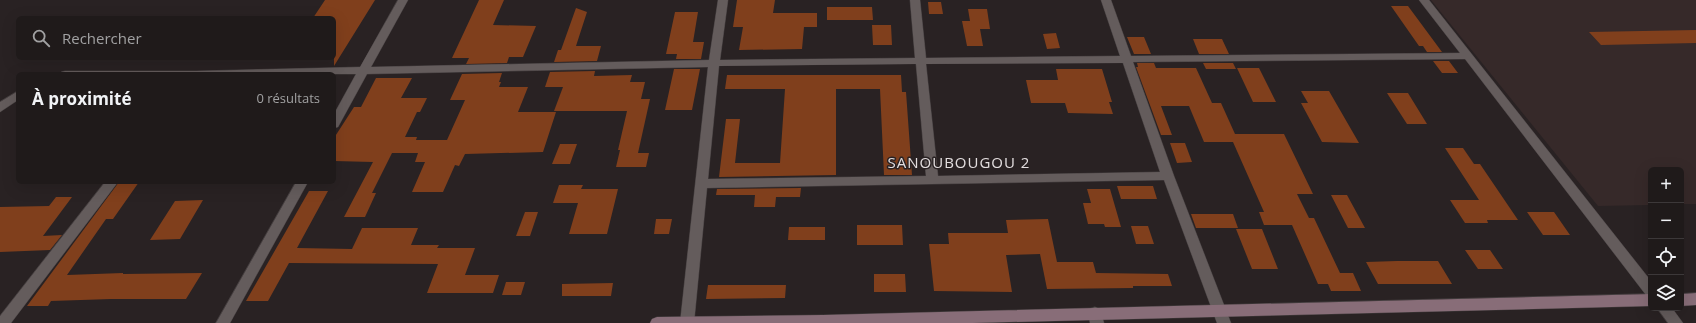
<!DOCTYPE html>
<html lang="fr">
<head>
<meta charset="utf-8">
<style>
	body { margin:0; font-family:"Open Sans",sans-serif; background:#272323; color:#f1f3f6 }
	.controls { position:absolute; right:12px; bottom:12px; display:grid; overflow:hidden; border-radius:6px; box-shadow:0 4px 16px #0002 }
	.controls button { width:36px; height:36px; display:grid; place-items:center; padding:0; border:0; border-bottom:1px solid #3c3839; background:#1f1a1a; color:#f1f3f6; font:20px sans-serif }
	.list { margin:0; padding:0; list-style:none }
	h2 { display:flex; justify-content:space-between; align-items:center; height:52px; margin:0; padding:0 16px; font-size:17px }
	h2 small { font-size:13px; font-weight:400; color:#a1a1a2 }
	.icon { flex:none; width:22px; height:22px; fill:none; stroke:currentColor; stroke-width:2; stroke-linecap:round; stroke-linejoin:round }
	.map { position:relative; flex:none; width:1696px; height:323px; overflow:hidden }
	.search { position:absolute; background:#1f1a1a; box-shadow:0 4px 16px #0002; left:16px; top:16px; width:320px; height:44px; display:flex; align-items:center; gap:10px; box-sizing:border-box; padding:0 14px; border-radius:6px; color:#a1a1a2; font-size:15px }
	.panel { position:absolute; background:#1f1a1a; box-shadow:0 4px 16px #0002; left:16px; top:72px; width:320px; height:112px; border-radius:6px }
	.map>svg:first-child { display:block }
	.built { fill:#362929 }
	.building { fill:#803f1c }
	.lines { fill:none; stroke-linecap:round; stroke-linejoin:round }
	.street-casing { stroke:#443e3f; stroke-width:1 }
	.secondary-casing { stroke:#443e3f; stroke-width:1 }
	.street { fill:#645c5c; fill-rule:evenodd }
	.secondary { fill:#886d78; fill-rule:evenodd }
	.labels { text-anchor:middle; stroke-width:3; stroke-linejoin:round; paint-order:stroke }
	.quarter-label { font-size:15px; letter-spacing:1px; fill:#e3dedf; stroke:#292223 }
</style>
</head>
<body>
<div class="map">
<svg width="1696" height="323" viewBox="0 0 1696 323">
	<rect width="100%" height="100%" fill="#292223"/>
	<path class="built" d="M1431 0H1696V204H1681V170H1651V205L1598 206Z"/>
	<path class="building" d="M325 0H375L334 66V18H313Z
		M479 0H504L493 25 536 26 523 57H509L507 63 466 64 469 58H452Z
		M737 0H775L773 13H817V27H804L802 49 739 50 743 27H733Z
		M928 2H941L943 14H929Z
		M1391 6H1408L1442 52H1427L1423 46H1419Z
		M827 7H872L873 20H827Z
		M576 8 587 12 576 46H601L597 61 554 62 558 50H561Z
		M968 9H987L990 29H980L983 46H967L962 21H970Z
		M675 12H698L693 42H704L701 59H676L677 54H666Z
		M872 25H891L892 45H873Z
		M1696 30V43L1601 45 1589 32Z
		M1056 33 1060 48 1047 49 1043 34Z
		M1127 37H1144L1151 54H1134Z
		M1193 39H1222L1229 54H1199Z
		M1433 61H1449L1458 73H1442Z
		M1137 63H1154L1156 68H1196L1212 103H1221L1235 134H1284L1313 194H1297L1309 218H1314L1340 273H1353L1361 291H1331L1328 284H1318L1292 225H1264L1259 212H1264L1233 142H1204L1189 106H1161L1172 135H1161L1136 67H1138Z
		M1203 63H1233L1236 69H1206Z
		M1237 68H1259L1276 102H1253Z
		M674 69H700L692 110H665Z
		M1056 69H1102L1112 102H1109L1113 114 1068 113 1065 103H1031L1026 80H1058Z
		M595 71 594 76 632 75 630 82H645L641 99H650L638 153H649L646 167H616L620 150H618L627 111H554L563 87H545L550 72Z
		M502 73 499 82H501L499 87H528L518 112H556L543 152 465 154 459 166 455 165 443 192H412L425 162H415L418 153H392L372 193H376L365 217H344L373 162 334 161V138L354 107H361L376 78H412L401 98H427L420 112H417L405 137H417L416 140H447L465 100H450L462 74Z
		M727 75H901L902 92H906L912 175H884L880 89H836V175L719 177 726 119H740L735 163H780L785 89H725Z
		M1301 91H1329L1359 143 1322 142 1301 103H1308Z
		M1387 93H1408L1427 124H1407Z
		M1170 143H1185L1192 162 1177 163Z
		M560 144H577L570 164H552Z
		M1445 148H1463L1474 164H1480L1518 220H1487L1488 223H1465L1450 200H1479Z
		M119 182H139L113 219H106L67 275 123 273V274L202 273 186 299H111L51 301 48 306H27Z
		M559 185H583L581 189H618L607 234H569L578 203H553Z
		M1117 186H1153L1157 199H1121Z
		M801 188 800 197H776L775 207H754L755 195H716L717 189Z
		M1087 189H1110L1121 227H1105L1104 224H1088L1083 203H1091Z
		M309 191H328L297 248 352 249 362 228H418L411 245H439L437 248H475L465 275H499L493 293H427L438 264 289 263 268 301H246Z
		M1331 195H1347L1365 228H1348Z
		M56 197H72L43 236 62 235 50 250 0 252V207L49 206Z
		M203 200 180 239 150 240 175 201Z
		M525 212H538L530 236H516Z
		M1527 212H1554L1570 235H1543Z
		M1191 214H1233L1238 228H1196Z
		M656 219H672L669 234H654Z
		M1048 219 1057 262H1093L1096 273 1168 274 1172 286H1133V288L1047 289 1040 254 1006 255 1012 292 934 291 929 244H949L948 233H1008L1006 220Z
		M857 225H902L903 245H857Z
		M1131 226H1148L1154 244H1136Z
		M789 227H825V240H788Z
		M1236 229H1262L1278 269H1252Z
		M1465 250H1490L1503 269H1478Z
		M1397 261H1438L1452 284H1378L1366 262Z
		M874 274H905L906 292H874Z
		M506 282H525L521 295H502Z
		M613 283 611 296H562V284Z
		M708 285H786L785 298 706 299Z"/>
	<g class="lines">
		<defs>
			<path id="street" d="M398 0H408L371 67 709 60 718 0H728L720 60 915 58 910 0H920L926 58 1120 56 1101 0H1111L1131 56 1460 53 1419 0H1429L1651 281V297L1646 295 1465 59 1133 62 1174 176 1231 323H1217L1164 180 707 188 694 323H680L708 67 367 74 338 127 334 128V114L356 74H60L61 72 65 71H196L360 67ZM1123 63 1160 172 938 176 926 64ZM916 64 926 176 708 179 719 66Z
				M18 91V100L0 112V102Z
				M105 182H118L11 323H0V316Z
				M296 182H308L230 323H216Z
				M1095 307 1100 309 1104 323H1090L1088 313 1090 309Z
				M1657 308H1672L1683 323H1668Z"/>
			<path id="secondary" d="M1696 293V305L1681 306V294Z
				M1651 294V306L973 323H650L652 319 657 317 823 315Z"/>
		</defs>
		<use href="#street" class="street-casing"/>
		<use href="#secondary" class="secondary-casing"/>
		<use href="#street" class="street"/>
		<use href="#secondary" class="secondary"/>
	</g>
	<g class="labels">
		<g class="quarter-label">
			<text x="959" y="168">SANOUBOUGOU 2</text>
		</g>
	</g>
</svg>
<div class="controls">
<button>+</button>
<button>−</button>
<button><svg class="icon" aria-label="locate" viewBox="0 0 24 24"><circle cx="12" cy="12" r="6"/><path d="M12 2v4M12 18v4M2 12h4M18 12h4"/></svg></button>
<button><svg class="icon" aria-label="layers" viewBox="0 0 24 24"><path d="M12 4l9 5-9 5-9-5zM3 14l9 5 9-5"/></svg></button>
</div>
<div class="search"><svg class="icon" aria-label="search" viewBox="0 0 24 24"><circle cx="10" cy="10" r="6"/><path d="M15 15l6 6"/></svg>Rechercher</div>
<section class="panel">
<h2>À proximité<small>0 résultats</small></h2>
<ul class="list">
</ul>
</section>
</div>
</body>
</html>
